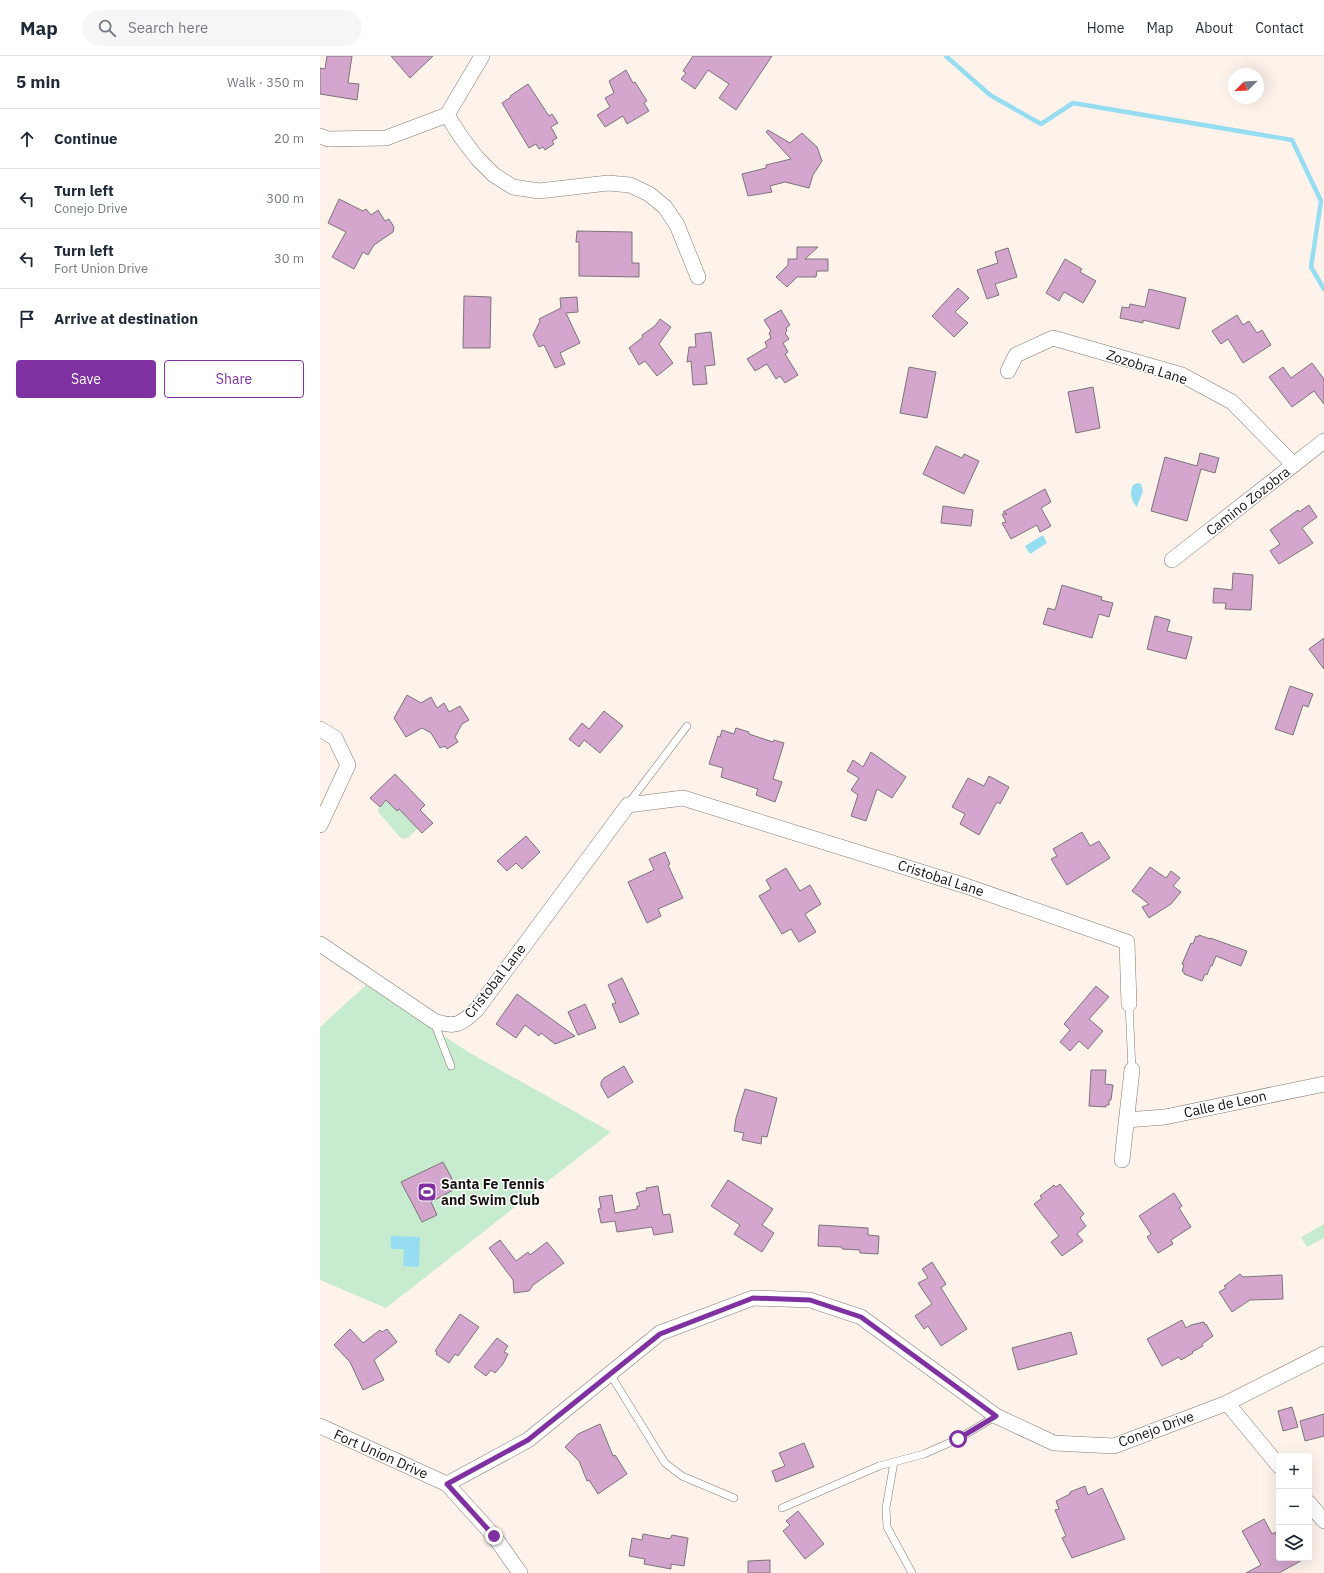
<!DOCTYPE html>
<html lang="en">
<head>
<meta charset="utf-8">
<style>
	body { margin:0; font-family:"IBM Plex Sans",sans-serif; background:#f6f6f7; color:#1f2937 }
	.controls { position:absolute; right:12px; bottom:12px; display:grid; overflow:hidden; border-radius:4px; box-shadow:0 4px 16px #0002 }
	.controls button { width:36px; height:36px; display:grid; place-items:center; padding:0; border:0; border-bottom:1px solid #e0e1e3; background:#fff; color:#1f2937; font:20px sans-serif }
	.compass { position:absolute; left:908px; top:12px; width:36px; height:36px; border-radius:50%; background:#fff; box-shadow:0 4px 16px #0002; rotate:246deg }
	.stop { position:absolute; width:12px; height:12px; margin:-9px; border:3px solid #7f30a1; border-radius:50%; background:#fff }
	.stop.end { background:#7f30a1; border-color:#fff; box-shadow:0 1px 4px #0008 }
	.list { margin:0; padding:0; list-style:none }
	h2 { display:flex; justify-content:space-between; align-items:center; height:52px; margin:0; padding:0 16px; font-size:17px }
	h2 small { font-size:13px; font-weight:400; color:#747a83 }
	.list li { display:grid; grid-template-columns:26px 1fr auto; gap:12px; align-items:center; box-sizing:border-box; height:60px; padding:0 16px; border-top:1px solid #e0e1e3 }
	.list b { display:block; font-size:15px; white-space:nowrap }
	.list p { margin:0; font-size:13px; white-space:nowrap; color:#747a83 }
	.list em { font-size:13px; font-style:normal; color:#747a83 }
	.actions { display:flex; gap:8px; padding:12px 16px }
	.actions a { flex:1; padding:9px 0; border:1px solid #7f30a1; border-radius:4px; text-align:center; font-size:14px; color:#7f30a1 }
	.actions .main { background:#7f30a1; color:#fff }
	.icon { flex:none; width:22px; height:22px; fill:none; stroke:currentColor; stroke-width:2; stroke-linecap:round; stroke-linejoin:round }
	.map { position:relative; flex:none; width:1004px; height:1517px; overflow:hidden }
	header { display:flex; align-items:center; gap:24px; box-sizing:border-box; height:56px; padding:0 20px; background:#fff; border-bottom:1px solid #e0e1e3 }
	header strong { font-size:19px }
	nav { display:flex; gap:22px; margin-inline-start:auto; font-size:14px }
	.search { width:280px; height:36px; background:#f6f6f7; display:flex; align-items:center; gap:10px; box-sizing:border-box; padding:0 14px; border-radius:22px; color:#747a83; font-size:15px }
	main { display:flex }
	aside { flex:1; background:#fff }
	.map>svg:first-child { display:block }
	.green { fill:#c7ebce }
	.water { fill:#97ddf2 }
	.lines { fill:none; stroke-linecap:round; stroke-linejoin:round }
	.stream { stroke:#97ddf2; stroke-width:4.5 }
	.building { fill:#d5a6cd; stroke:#7d747b }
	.service-casing { stroke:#837a73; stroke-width:8 }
	.minor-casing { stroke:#837a73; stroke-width:16 }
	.service { stroke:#fff; stroke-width:7 }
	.minor { stroke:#fff; stroke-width:15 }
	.route { stroke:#7f30a1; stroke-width:5 }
	.labels { text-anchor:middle; stroke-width:3; stroke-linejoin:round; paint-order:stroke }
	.street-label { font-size:14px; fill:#161210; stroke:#fff }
	.poi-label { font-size:14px; font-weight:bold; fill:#161210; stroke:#fff; text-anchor:start }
</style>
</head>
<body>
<header>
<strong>Map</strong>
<div class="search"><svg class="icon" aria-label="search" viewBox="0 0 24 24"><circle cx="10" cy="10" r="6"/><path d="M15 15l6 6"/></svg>Search here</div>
<nav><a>Home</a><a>Map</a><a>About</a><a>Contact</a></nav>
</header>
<main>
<aside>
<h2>5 min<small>Walk · 350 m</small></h2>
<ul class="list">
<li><svg class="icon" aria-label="ahead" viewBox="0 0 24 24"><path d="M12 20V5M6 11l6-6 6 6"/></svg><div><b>Continue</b></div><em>20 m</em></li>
<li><svg class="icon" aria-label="left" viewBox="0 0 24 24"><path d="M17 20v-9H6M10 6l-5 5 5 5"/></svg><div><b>Turn left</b><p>Conejo Drive</p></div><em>300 m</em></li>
<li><svg class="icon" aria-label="left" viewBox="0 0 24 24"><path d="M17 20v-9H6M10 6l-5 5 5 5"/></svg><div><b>Turn left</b><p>Fort Union Drive</p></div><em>30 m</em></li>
<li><svg class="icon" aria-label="arrive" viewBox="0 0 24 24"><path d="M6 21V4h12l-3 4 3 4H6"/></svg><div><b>Arrive at destination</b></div></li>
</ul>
<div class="actions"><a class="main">Save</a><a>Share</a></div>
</aside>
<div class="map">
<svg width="1004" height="1517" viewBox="0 0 1004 1517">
	<rect width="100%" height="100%" fill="#fdf3eb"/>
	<path class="green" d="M69 742 73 751 77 755 79 753 98 772 89 781 83 783 79 780 59 757 58 753Z
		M46 929 150 997 291 1076 66 1252 0 1224V971Z
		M1004 1168V1182L987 1191 981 1181Z"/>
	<path class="water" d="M817 427 821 428 823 435 817 451C811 444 809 437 813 429Z
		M723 479 727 487 710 498 705 490Z
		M71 1180 100 1181 99 1211 83 1210 84 1193H71Z"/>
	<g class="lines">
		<path class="stream" d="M626 0 670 39 721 68 753 47 972 84 1001 145 991 211 1004 233"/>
	</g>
	<path class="building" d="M7 0H32L28 27 39 28 37 44 0 38V12L5 13Z
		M71 0H113L90 22Z
		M373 0H452L416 54 399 42 409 28 388 14 375 33 361 23 366 17 363 15Z
		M306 14 313 27 315 26 327 45 324 47 329 55 307 68 303 60 285 71 277 59 290 51 285 42 294 37 289 25Z
		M208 28 229 60 232 58 238 67 231 71 237 82 232 85 234 88 225 94 223 91 219 93 216 88 209 92 182 47 191 41 190 40Z
		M448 74 470 87 482 77 497 91 502 105 493 119 489 132 465 126 450 130 452 136 428 140 422 118 446 112V109L471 103 446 76Z
		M19 143 43 155 46 153 51 159 58 154 65 165 69 163 74 171 73 176 54 189 48 199 43 196 34 213 12 201 26 176 8 167Z
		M257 175 312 176V207H319V221L259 220V186H256Z
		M477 191H498L485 203H508V215H497L496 221H477L467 231 456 221 468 209V203H477Z
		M688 192 697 221 675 228 679 239 667 243 657 214 678 207 675 196Z
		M745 203 762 213 760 216 776 225 763 247 744 236 739 245 726 237Z
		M638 232 649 242 635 256 648 267 634 281 612 260Z
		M829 233 866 242 859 273 823 264V267L800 262 802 251 809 252 810 248 825 251Z
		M144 240 171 241 170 292H143Z
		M257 241 258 256 246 257 260 287 240 297 245 308 235 312 224 289 219 291 213 279 220 265 219 263 241 252 240 242Z
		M461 254 470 269 466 272 467 275 465 277 469 283 463 287 468 296 465 298 478 319 465 327 460 320 456 323 447 308 435 315 427 303 447 291 445 286 451 282 449 277 451 275 444 264Z
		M917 259 923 269 929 265 937 277 942 274 951 289 923 307 908 283 901 288 892 275Z
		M340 263 351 271 339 288 353 307 337 320 325 305 319 309 309 292 323 281 322 279 335 270Z
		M391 276 395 309 385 310 387 328 373 329 371 305 367 306 369 291H376L375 278Z
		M992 307 1004 323V348L994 335 972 351 949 321 963 311 971 322Z
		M589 311 616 316 607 362 580 357Z
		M773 331 780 372 756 377 748 336Z
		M616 390 642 402 644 398 659 405 644 438 603 418Z
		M880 397 899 402 895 417 881 413 867 465 831 455 845 401 877 410Z
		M725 433 731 446 721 452 731 470 720 476 717 469 691 483 682 467 686 466 682 458H687L683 456Z
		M989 449 997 461 982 472 993 487 959 508 950 495 960 488 950 474 978 454 979 456Z
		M623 450 653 454 651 470 621 467Z
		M913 517 933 519 931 554 905 553 906 547H893L894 532 912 534Z
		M742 529 782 541 781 544 793 547 789 561 779 558 772 582 723 568 728 552 735 554Z
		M835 560 850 564 847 575 872 581 866 603 827 593Z
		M1004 582V613L989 593Z
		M970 630 993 638 988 651 983 649 973 679 955 673Z
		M87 639 101 647 111 641 117 652 124 647 129 656 140 650 149 664 142 668 135 681 138 686 127 693 125 690 120 692 111 677 102 672 86 681 74 662Z
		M284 655 303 670 280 697 264 684 259 691 249 683 262 667 269 673Z
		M416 672 429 676V678L453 686 454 684 464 687 453 723 462 726 455 746 436 739 438 733 401 721 403 712 389 708 398 680 400 681 402 674 414 678Z
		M551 696 586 721 572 742 557 733 546 765 531 760 538 739 531 734 539 722 527 715 533 704 543 711Z
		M75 718 105 749 100 754 113 767 102 777 79 753 77 755 66 744 60 751 50 742Z
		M669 720 689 731 680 748 677 746 659 779 640 768 645 758 632 751 648 722 664 730Z
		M762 776 770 790 779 785 790 802 747 829 731 803 737 800 733 793Z
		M206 780 220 796 202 813 196 807 187 815 177 805Z
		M345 796 350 808 348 809 363 842 338 853 341 860 327 867 308 826 334 814 329 803Z
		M830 811 846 822 851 815 860 822 853 830 861 836 851 848 829 862 822 851 829 848 812 835Z
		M466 812 480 835 490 829 501 848 485 858 496 876 479 886 471 873 462 878 439 840 451 833 446 824Z
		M879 879 890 883V882L927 895 921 910 896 900 892 910 891 909 887 919 885 918 882 925 864 918V916L862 915 864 909 862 908 871 887 873 888 876 880 878 881Z
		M302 922 319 958 300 967 292 948 296 947 288 929Z
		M776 930 789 941 769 963 783 975 768 993 759 985 750 995 740 986 750 974 744 968Z
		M197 938 255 980 235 988 221 977 219 980 205 969 196 982 176 968Z
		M265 948 276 972 258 979 248 956Z
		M304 1010 313 1026 288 1042 281 1030V1026L284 1022Z
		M771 1014H786L785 1028 793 1029 791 1044H789V1049H786V1051L769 1050Z
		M425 1033 457 1042 447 1081 442 1080 441 1088 422 1084 424 1077 414 1075 416 1062Z
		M123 1106 137 1132 111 1146 117 1159 102 1166 81 1126Z
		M408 1124 453 1153 442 1169 454 1177 442 1196 414 1178 420 1169 391 1150Z
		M740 1128 764 1158 760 1162 766 1170 757 1178 763 1185 742 1200 731 1186 739 1180 714 1148 722 1142 720 1140 734 1129 736 1131Z
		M338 1130 343 1159 350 1158 353 1176 334 1179 332 1171 297 1176 295 1165 281 1167 278 1153 281 1152 279 1141 292 1139 295 1157 317 1153V1150H320L316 1137 327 1134 326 1132Z
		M854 1137 862 1150 859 1152 871 1171 851 1184 853 1188 838 1197 827 1181 831 1178 819 1160Z
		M499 1169 548 1172V1179L559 1180 558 1198 540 1197V1194L522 1193V1191L498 1190Z
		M180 1184 196 1205 208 1196 210 1199 227 1186 244 1207 213 1229 209 1235 194 1237 193 1224 169 1192Z
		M612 1206 626 1228 621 1232 647 1273 621 1290 608 1270 604 1273 595 1260 612 1248 598 1227 608 1222 602 1213Z
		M920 1218 923 1221 962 1219 963 1243 930 1244 912 1256 899 1236 906 1232 904 1230Z
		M140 1258 159 1271 138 1300 135 1298 129 1307 116 1298 117 1296 115 1295Z
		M862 1264 866 1272 871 1269 884 1266 885 1269 886 1268 893 1280 882 1288 883 1290 872 1296 873 1297 861 1304 859 1301 842 1310 827 1283Z
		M30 1273 43 1287 60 1274 62 1276 67 1273 77 1286 54 1304 64 1324 43 1334 30 1306 14 1289Z
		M751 1276 757 1298 698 1314 692 1292Z
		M177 1282 188 1290 184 1296 188 1298 183 1308 175 1317 171 1314 166 1320 154 1311Z
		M972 1351 978 1371 963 1375 958 1355Z
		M1004 1358V1380L985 1385 980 1365Z
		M280 1368 293 1400 295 1399 307 1418 278 1438 269 1424 267 1425 259 1405 245 1391 258 1378Z
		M484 1387 494 1411 456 1426 452 1415 465 1410 459 1397Z
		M765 1430 768 1439 782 1432 805 1483 752 1502 742 1482 746 1480 735 1454 739 1453 736 1445 750 1438V1436Z
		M478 1455 504 1488 485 1503 463 1475 470 1469 466 1465Z
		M944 1463 952 1478 955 1476 959 1484V1502H986L959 1517H926L941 1509 922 1475Z
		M323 1478 350 1483 352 1479 368 1482 364 1510 351 1508V1513L324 1508 325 1503 309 1500 312 1482 322 1484Z
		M450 1504V1517H428V1505Z"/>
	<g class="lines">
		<defs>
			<path id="service" d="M308 748 367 670
				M809 948 812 1014
				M114 966 131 1010
				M290 1318 345 1407 362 1420 414 1442
				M574 1406 566 1452 567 1471 592 1517
				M462 1452 559 1410 604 1398 638 1383 676 1360"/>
			<path id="minor" d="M127 59 141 81 157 102 174 119 193 131 219 135 288 127 310 129 329 138 345 151 357 169 378 221
				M0 80 8 83 66 82 127 59 162 0
				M688 315 696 299 733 282 862 319 912 346 974 409
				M852 504 1004 385
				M0 673 15 682 28 709 0 769
				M0 888 114 965C135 972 141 969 157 953L308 749 363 742 646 830 807 886 809 948
				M806 1064 845 1061 1004 1028
				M802 1104 812 1014
				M907 1347 959 1410
				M0 1370 127 1428 174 1480 200 1517
				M127 1428 208 1384 340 1277 433 1242 490 1244 541 1261 676 1360 734 1387 794 1390 907 1347 1004 1298
				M989 1447 1004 1465"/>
		</defs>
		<use href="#service" class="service-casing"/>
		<use href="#minor" class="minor-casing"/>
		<use href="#service" class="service"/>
		<use href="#minor" class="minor"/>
	</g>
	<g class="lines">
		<path class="route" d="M174 1480 127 1428 208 1384 340 1278 433 1242 490 1244 541 1261 676 1360 638 1383"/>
	</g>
	<defs>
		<symbol id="stadium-square" viewBox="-11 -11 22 22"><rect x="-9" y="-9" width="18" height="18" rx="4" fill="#7f30a1" stroke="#fff"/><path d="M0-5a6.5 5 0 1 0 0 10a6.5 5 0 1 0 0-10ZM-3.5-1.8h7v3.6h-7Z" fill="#fff"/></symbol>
	</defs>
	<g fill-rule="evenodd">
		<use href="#stadium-square" x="96" y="1125" width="22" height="22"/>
	</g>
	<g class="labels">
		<g class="street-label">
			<text transform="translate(827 311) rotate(18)" y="5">Zozobra Lane</text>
			<text transform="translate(928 445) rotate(-38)" y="5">Camino Zozobra</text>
			<text transform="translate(621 822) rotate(18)" y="5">Cristobal Lane</text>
			<text transform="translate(175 925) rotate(-52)" y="5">Cristobal Lane</text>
			<text transform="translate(905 1048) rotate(-12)" y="5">Calle de Leon</text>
			<text transform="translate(836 1373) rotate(-20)" y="5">Conejo Drive</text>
			<text transform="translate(61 1398) rotate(24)" y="5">Fort Union Drive</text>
		</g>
		<g class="poi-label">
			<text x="121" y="1133">Santa Fe Tennis<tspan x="121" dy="16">and Swim Club</tspan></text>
		</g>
	</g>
</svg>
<div class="controls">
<button>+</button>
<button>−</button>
<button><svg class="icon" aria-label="layers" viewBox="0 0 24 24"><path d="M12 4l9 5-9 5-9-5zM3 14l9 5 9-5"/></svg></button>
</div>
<svg class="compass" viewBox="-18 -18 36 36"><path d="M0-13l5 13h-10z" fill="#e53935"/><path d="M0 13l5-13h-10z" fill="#747a83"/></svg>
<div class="stop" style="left:638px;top:1383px"></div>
<div class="stop end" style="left:174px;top:1480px"></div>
</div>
</main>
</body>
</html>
